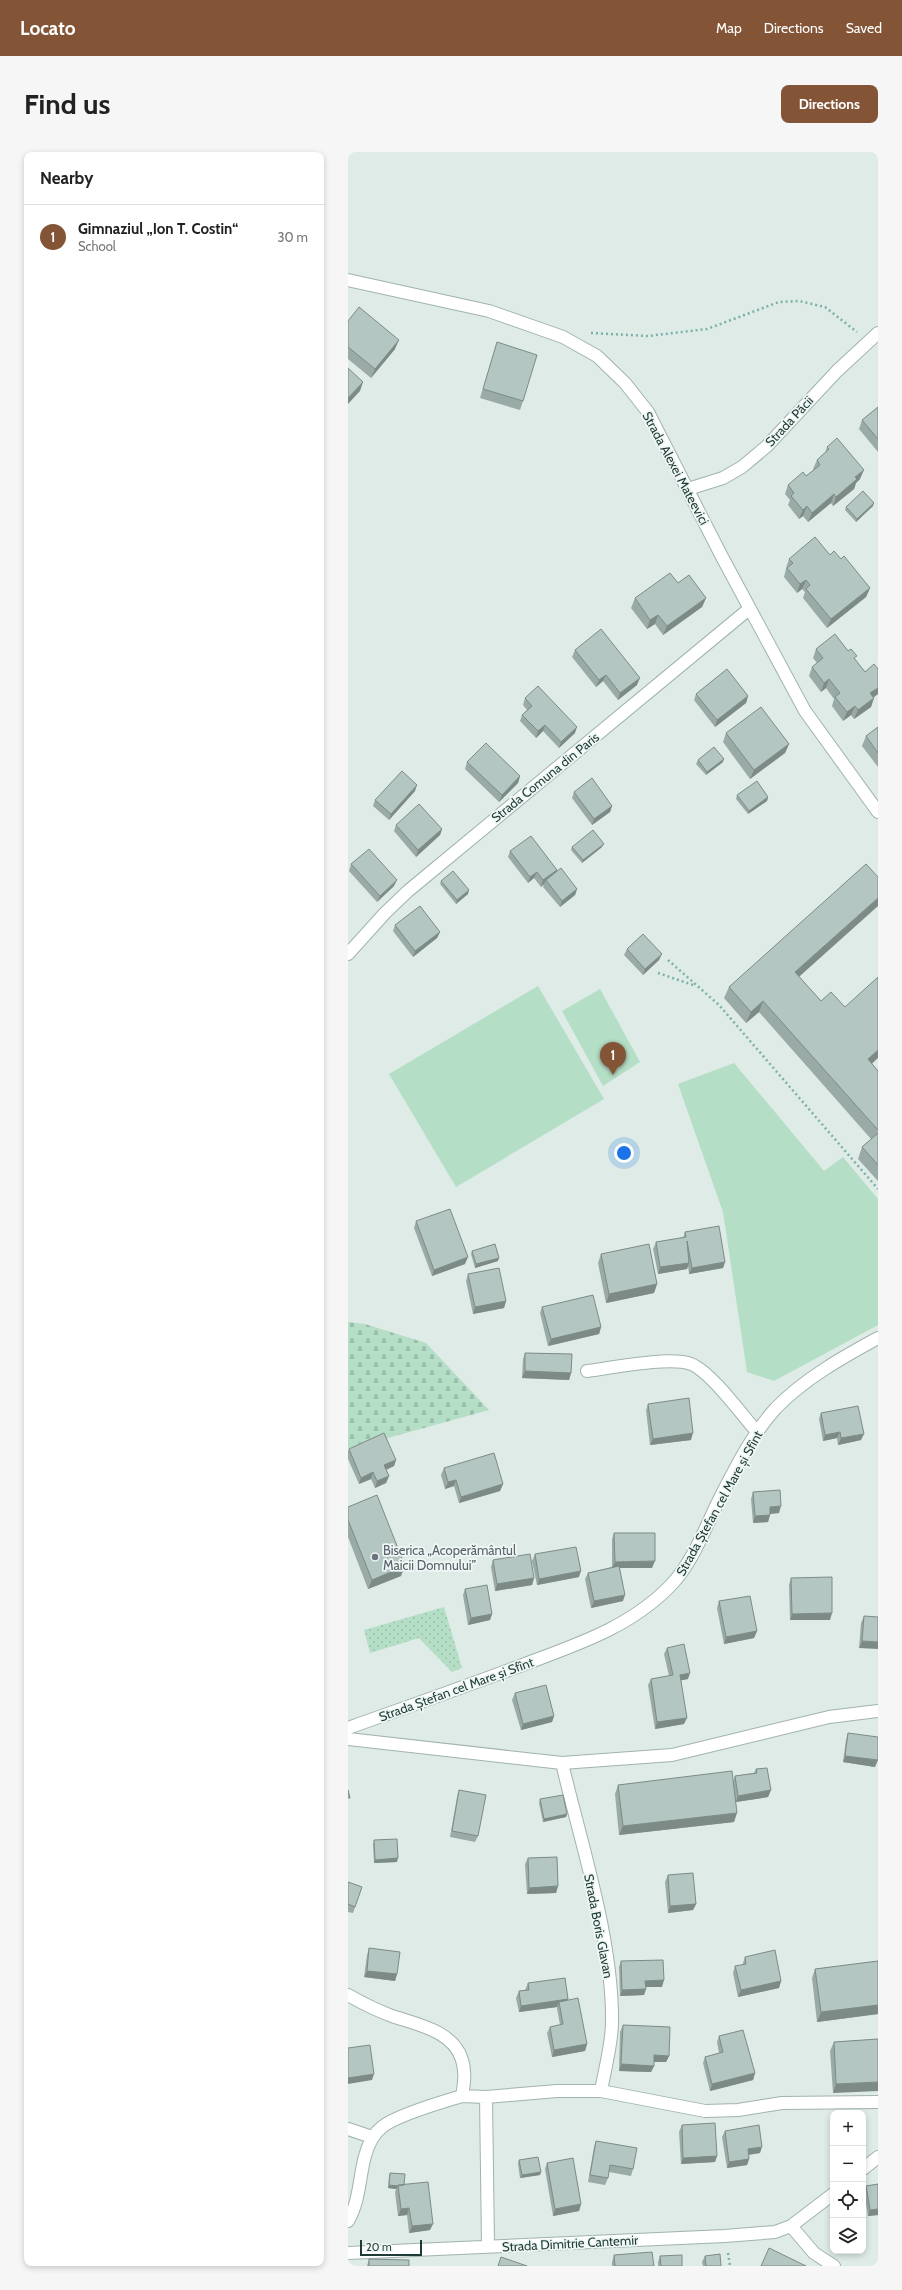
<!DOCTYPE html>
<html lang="en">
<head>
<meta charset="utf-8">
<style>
	body { margin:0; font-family:Cabin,sans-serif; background:#f6f6f6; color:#222 }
	.controls { position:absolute; right:12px; bottom:12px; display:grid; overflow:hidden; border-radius:8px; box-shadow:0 2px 6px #0003 }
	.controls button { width:36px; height:36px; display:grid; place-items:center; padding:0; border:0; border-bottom:1px solid #e0e0e0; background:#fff; color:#222; font:20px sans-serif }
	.scale { position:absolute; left:12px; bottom:10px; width:62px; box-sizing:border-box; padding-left:4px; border:2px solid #1f3b38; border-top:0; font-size:11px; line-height:14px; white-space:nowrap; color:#1f3b38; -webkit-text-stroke:3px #eff7f4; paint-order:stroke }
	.you { position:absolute; left:276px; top:1001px; width:14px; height:14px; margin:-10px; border:3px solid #fff; border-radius:50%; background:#1a73e8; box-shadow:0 0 0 6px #1a73e833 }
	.badge { display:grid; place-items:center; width:26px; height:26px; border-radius:50%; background:#835435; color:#fff; font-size:13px; font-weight:700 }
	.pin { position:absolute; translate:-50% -33px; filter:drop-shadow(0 1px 2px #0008) }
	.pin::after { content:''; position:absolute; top:21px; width:14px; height:12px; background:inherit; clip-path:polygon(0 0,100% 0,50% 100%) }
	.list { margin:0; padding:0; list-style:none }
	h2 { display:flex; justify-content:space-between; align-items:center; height:52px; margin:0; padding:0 16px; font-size:17px }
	h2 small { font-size:13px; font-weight:400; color:#767676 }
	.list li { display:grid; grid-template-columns:26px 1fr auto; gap:12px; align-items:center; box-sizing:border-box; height:64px; padding:0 16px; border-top:1px solid #e0e0e0 }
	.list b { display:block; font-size:15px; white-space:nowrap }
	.list p { margin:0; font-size:13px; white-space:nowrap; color:#767676 }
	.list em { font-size:13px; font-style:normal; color:#767676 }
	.icon { flex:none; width:22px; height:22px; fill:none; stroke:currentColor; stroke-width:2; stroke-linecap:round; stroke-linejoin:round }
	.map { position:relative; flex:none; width:530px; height:2114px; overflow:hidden; border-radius:8px }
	header { display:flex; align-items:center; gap:24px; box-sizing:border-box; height:56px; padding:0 20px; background:#835435; color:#fff }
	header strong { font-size:19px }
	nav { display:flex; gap:22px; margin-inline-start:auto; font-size:14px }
	.intro { display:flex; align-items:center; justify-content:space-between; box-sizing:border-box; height:96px; padding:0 24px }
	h1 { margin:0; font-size:28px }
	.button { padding:10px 18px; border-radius:8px; background:#835435; color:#fff; font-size:14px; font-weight:700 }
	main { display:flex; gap:24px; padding:0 24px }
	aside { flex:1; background:#fff; border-radius:8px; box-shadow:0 2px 6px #0003 }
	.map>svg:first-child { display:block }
	.grass { fill:url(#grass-dots) }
	.cemetery { fill:url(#cemetery-stones) }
	.park { fill:#b5dec6 }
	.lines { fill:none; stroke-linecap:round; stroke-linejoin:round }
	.minor-casing { stroke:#a1b3af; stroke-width:14 }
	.path { stroke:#7db0a8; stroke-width:2.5; stroke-dasharray:2 3; stroke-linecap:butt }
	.minor { stroke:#fff; stroke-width:12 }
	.wall { fill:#9aaaa6 }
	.shaded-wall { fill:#7d8b87 }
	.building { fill:#b3c6c1; stroke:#7d8b87 }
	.worship-dot { fill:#6b7280; stroke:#eff7f4; stroke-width:1.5 }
	.labels { text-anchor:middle; stroke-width:3.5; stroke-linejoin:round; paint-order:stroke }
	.street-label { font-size:13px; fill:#1f3b38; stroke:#eff7f4 }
	.worship-label { font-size:13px; fill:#5b616d; stroke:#eff7f4; text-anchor:start }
</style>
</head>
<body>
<header>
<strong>Locato</strong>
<nav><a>Map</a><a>Directions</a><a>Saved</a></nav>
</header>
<div class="intro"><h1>Find us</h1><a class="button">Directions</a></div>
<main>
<aside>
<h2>Nearby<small></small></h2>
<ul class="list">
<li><span class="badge">1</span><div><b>Gimnaziul „Ion T. Costin“</b><p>School</p></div><em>30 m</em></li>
</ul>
</aside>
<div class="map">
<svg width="530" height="2114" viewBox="0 0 530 2114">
	<defs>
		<pattern id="grass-dots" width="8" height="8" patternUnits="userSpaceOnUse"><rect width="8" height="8" fill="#b5dec6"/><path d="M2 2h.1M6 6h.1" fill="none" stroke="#9bbfab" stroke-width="1.8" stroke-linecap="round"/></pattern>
		<pattern id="cemetery-stones" width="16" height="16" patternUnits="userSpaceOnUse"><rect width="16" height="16" fill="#b5dec6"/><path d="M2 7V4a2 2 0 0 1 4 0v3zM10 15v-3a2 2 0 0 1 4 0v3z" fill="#9bbfab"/></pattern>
	</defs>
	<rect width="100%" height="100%" fill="#deebe7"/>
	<path class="grass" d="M96 1455 114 1516 104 1520 71 1486 22 1501 16 1478Z"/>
	<path class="cemetery" d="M0 1170 17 1172 78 1191 141 1258 0 1297Z"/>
	<path class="park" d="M190 834 256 947 108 1035 41 922Z
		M252 837 292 910 255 934 214 859Z
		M386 911 476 1019 495 1005 530 1047V1173L426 1229 399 1220 375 1060 330 932Z"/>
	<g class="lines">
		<defs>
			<path id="minor" d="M0 128 141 159 215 185 249 204 277 231 300 260 373 403 457 559 530 660
				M340 337 375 326 394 315 419 294 489 219 530 181
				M0 802 37 761 60 739 401 457
				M239 1219C263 1216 322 1204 343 1212 363 1220 394 1263 409 1280
				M0 1576C56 1556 113 1536 169 1515 224 1494 281 1477 323 1433 346 1409 358 1373 373 1344 389 1313 405 1281 428 1256 456 1227 495 1205 530 1186
				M0 1587 214 1611 324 1603 481 1565 530 1559
				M214 1611C233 1692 265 1788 264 1870 264 1892 257 1916 253 1939
				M0 1843C14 1851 28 1858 44 1864 68 1872 106 1879 114 1908 118 1920 116 1932 114 1944L138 1945 209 1939H253L357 1959 390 1958 434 1951 530 1950
				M138 1945 140 2094
				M0 1977 24 1985
				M515 2017 530 2005
				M0 2069C12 2048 11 2026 17 2004 20 1993 25 1982 34 1975 47 1964 97 1949 114 1944
				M443 2074 466 2101 486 2114
				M0 2101 377 2084 427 2080 443 2074 485 2042"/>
		</defs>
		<use href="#minor" class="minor-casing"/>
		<path class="path" d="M243 181 300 184 359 177 431 150 451 149 477 155 509 180
			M320 808 371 853 530 1037
			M310 821 345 833
			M380 2101 382 2114"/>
		<use href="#minor" class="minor"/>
	</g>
	<path class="wall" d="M0 169 47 197 23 226 0 207Z
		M149 190 175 249 172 258 132 246Z
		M530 255V300L511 277 514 268Z
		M479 295 512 327 508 331 506 337 485 354 483 351 460 370 455 364 451 367 440 353 442 348 437 342 440 333 458 324 466 318 465 317 469 308 477 301Z
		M525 354 508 370 497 358 498 355Z
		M482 403 493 407 522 436 518 445 479 476 455 446 457 440 454 437 449 441 436 425 438 417V416L441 407Z
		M330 431 358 446 354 455 315 483 307 472 299 477 283 456 287 446Z
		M468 497 500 499 507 507 517 520 530 517V542L526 545 523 555 506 567 503 563 495 569 484 554 486 547 478 536 473 540 461 524 464 515 469 511 465 506Z
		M227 498 289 533 270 548 255 529 248 535 224 505Z
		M348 542 400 544 398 551 367 575 346 548Z
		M177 546 227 581 211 596 195 579 188 586 172 569 174 563 179 558 175 553Z
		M530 575V615L514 594 518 584Z
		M378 581 441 592 437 601 402 627 375 590Z
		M350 608 375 610 358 623 348 612Z
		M119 610 172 624 170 631 151 650 117 617Z
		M67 639 41 668 25 654 27 648Z
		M226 640 264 654 262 660 244 673 224 646Z
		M389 643 420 645 419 649 400 662 388 647Z
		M48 673 94 677 92 683 68 705 46 679Z
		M224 695H254L234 711 223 698Z
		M162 699 209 718 208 721 229 737 227 743 212 755 195 735 196 732 193 735 186 726 180 731 160 705Z
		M3 712 46 734 29 750 1 719Z
		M93 729 120 742 108 752 92 732Z
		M47 773 92 780 89 786 65 805 45 779Z
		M279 797 311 808 295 823 276 803Z
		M451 825 530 919V1029L510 1007 514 995 523 987 411 860 398 871 376 846 381 835Z
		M68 1069 117 1112 84 1124 66 1076Z
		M337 1080 377 1110 375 1116 341 1122 340 1114 339 1117 310 1122 305 1097 308 1090 335 1086Z
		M124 1099 150 1109 127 1116 123 1102Z
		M253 1102 309 1132 306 1141 258 1151 250 1111Z
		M120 1122 158 1149 156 1156 125 1162 118 1129Z
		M194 1155 253 1175 251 1182 200 1194 192 1161Z
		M177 1201 223 1221 221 1228 174 1226 175 1207Z
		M300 1252 343 1288 302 1293 298 1258Z
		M473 1261 513 1288 490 1293 489 1286 475 1289 471 1267Z
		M1 1297 48 1308 46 1314 38 1318 41 1324 38 1331 27 1336 23 1327 11 1332 0 1307V1299Z
		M96 1316 155 1332 152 1339 111 1351 106 1334 97 1337 93 1323Z
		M405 1340 431 1361 422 1362 420 1370 405 1371 403 1347Z
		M0 1355 53 1424 20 1437 0 1385Z
		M266 1381 304 1416H272L275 1449 243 1456 237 1427 240 1421 264 1415V1387Z
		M187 1402 231 1425 189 1433 184 1409Z
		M145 1408 186 1426 184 1433 147 1439 143 1415Z
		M443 1426 482 1468H442L441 1433Z
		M117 1437 144 1462 142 1468 120 1473 115 1443Z
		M371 1449 409 1479 406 1486 376 1492 369 1456Z
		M516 1464 530 1465 511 1496 513 1471Z
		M319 1496 340 1527 333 1528 336 1572 307 1577 300 1533 303 1527 321 1524 316 1502Z
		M167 1541 206 1564 204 1570 173 1578 164 1548Z
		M500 1581 527 1615 495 1610 498 1588Z
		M408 1617 423 1638 420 1645 388 1650 386 1670 271 1683 267 1642 270 1633 385 1629 387 1624 406 1621Z
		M111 1638 130 1684 127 1690 102 1685 109 1645Z
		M192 1647 219 1662 218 1665 195 1670 191 1651Z
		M26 1688 49 1710 26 1711 25 1692Z
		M180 1706 210 1734 208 1741 179 1742 177 1712Z
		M320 1723 348 1752 345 1758 320 1761 317 1730Z
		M0 1730 14 1735 5 1761 0 1760Z
		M21 1796 49 1822 47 1829 16 1825 19 1803Z
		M397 1805 433 1829 431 1836 390 1845 385 1821 387 1814 395 1813V1811Z
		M273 1809 314 1835H298V1837L296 1843 272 1844 271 1815Z
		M530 1809V1862L469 1870 464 1826 467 1817Z
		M180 1831 220 1847V1848L239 1892 237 1899 204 1905 199 1881 202 1875 212 1873 209 1856V1855L171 1860 168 1846 171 1839 177 1838Z
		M275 1873 321 1904 318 1910H306V1914L303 1920 271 1919 272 1880Z
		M371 1884 407 1921 405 1928 362 1939 355 1911 357 1905 371 1901 369 1890Z
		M530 1887 485 1941 482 1899 486 1890Z
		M334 1973 369 2004 367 2010 333 2012 331 1980Z
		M377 1979 412 2001 401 2003V2007L399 2013 379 2016 374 1985Z
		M248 1989 285 2017 283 2024 261 2020 260 2026 257 2033 240 2030 246 1995Z
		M171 2008 193 2020 192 2023 172 2026 170 2012Z
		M199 2011 233 2052 231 2059 205 2064 197 2017Z
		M42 2021 56 2033 82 2078 61 2081 59 2063 50 2064 47 2040 48 2037 40 2036 41 2024Z
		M530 2032V2063L520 2064 516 2040 518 2034Z
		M266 2103 306 2114H264V2110Z
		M312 2104 334 2114H310V2110Z
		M357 2104 373 2114H355L354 2110Z
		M21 2107 61 2114H19Z"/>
	<path class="shaded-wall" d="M51 188 47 197 23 226 27 217Z
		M15 230 12 239 0 252V246Z
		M516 318 512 327 508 331 506 337 485 354 488 345 507 325Z
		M486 342 483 351 460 370 464 361Z
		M526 351 525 354 508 370 509 367Z
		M459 354 455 364 451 367 455 358Z
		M458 428 454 437 449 441 452 432Z
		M522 436 518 445 479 476 483 467Z
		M358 446 354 455 315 483 319 474Z
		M310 463 307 472 299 477 302 468Z
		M258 523 255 529 248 535 251 528Z
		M292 526 289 533 270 548 272 541Z
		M481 527 478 536 473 540 476 531Z
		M530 536V542L519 550 522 541Z
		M400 544 398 551 367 575 369 568Z
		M526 546 523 555 506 567 510 558Z
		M507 554 503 563 495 569 499 560Z
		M197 573 195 579 188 586 190 579Z
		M229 575 227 581 211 596 213 590Z
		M441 592 437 601 402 627 406 618Z
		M376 607 375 610 358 623 359 620Z
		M172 624 170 631 151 650 154 643Z
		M69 633 67 639 41 668 43 662Z
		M420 645 419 649 400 662 401 659Z
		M264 654 262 660 244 673 246 667Z
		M94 677 92 683 68 705 70 698Z
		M256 692 254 695 234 711 235 708Z
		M209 718 206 724 198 728 196 732 193 735 195 728Z
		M189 720 186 726 180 731 182 725Z
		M49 728 46 734 29 750 32 744Z
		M229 737 227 743 212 755 214 749Z
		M121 738 120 742 108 752 109 748Z
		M530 746V754L443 832 447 820Z
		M92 780 89 786 65 805 67 799Z
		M314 802 311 808 295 823 297 817Z
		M415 849 411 860 398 871 403 860Z
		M530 898V906L516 919 520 907Z
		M120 1105 117 1112 84 1124 86 1118Z
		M151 1106 150 1109 127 1116 128 1112Z
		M377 1110 375 1116 341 1122 344 1116Z
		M341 1111 339 1117 310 1122 312 1115Z
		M309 1132 306 1141 258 1151 261 1142Z
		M158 1149 156 1156 125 1162 127 1155Z
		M253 1175 251 1182 200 1194 203 1187Z
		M177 1219 223 1221 221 1228 174 1226Z
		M492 1280 489 1286 475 1289 477 1283Z
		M345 1281 343 1288 302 1293 305 1287Z
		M516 1282 513 1288 490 1293 493 1286Z
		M48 1308 46 1314 33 1320 36 1313Z
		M25 1320 23 1327 11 1332 13 1326Z
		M41 1324 38 1331 27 1336 29 1329Z
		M108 1328 106 1334 97 1337 100 1330Z
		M155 1332 152 1339 111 1351 113 1345Z
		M433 1354 431 1361 420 1362 422 1355Z
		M422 1363 420 1370 405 1371 407 1364Z
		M307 1409 304 1416H264L267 1410Z
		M57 1414 53 1424 20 1437 24 1428Z
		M233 1419 231 1425 189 1433 191 1427Z
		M186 1426 184 1433 147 1439 149 1432Z
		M277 1443 275 1449 243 1456 246 1449Z
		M484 1461 482 1468H442L444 1462Z
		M144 1462 142 1468 120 1473 123 1466Z
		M409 1479 406 1486 376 1492 378 1485Z
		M514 1489 530 1490V1497L511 1496Z
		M342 1521 340 1527 330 1529 332 1523Z
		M206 1564 204 1570 173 1578 175 1572Z
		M339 1566 336 1572 307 1577 309 1570Z
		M497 1604 530 1608 527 1615 495 1610Z
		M423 1638 420 1645 388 1650 390 1644Z
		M389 1661 386 1670 271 1683 275 1674Z
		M219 1662 218 1665 195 1670 196 1667Z
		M50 1706 49 1710 26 1711 27 1708Z
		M210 1734 208 1741 179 1742 181 1736Z
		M348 1752 345 1758 320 1761 322 1754Z
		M19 1819 49 1822 47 1829 16 1825Z
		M316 1828 314 1835H295L297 1829Z
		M433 1829 431 1836 390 1845 393 1838Z
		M298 1837 296 1843 272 1844 274 1838Z
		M220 1847 218 1854 211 1850 209 1855 171 1860 173 1854Z
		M530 1853V1862L469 1870 473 1860Z
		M239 1892 237 1899 204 1905 206 1898Z
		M306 1903 321 1904 318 1910H304Z
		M273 1912 306 1914 303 1920 271 1919Z
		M407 1921 405 1928 362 1939 364 1932Z
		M26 1922 24 1928 0 1932V1926Z
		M530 1930V1939L485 1941 488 1932Z
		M414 1995 412 2001 397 2003 400 1997Z
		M369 2004 367 2010 333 2012 335 2006Z
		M401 2007 399 2013 379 2016 381 2010Z
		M193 2020 192 2023 172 2026 174 2023Z
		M41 2033 50 2034 48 2037 40 2036Z
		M233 2052 231 2059 205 2064 207 2057Z
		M61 2056 59 2063 50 2064 53 2057Z
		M530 2057V2063L520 2064 522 2058Z
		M85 2072 82 2078 61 2081 64 2074Z"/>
	<path class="building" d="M11 155 51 188 27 217 0 195V169Z
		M149 190 189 203 175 249 135 237Z
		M0 216 15 230 0 246Z
		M530 255V287L514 268Z
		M489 286 516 318 507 325 509 327 488 345 486 342 464 361 459 354 455 358 443 344 446 341 440 333 455 320 458 324 472 313 469 308 481 297 479 295Z
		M515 339 526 351 509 367 498 355Z
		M467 385 482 403 486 399 493 407 496 404 522 436 483 467 458 437 462 433 458 428 452 432 439 416 445 411 441 407Z
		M322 421 330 431 341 423 358 446 319 474 310 463 302 468 287 446Z
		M253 477 292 526 272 541 258 523 251 528 227 498Z
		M487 482 500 499 503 497 509 504 506 506 517 520 526 512 530 517V536L522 541 526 546 510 558 507 554 499 560 487 545 492 541 481 527 476 531 464 515 475 506 468 497Z
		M379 517 400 544 369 568 348 542Z
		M190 534 229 575 213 590 197 573 190 579 174 563 184 554 177 546Z
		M413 555 441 592 406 618 378 581Z
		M530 575V601L518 584Z
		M138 591 172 624 154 643 119 610Z
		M366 595 376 607 359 620 350 608Z
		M54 619 69 633 43 662 27 648Z
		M244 626 264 654 246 667 226 640Z
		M409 629 420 645 401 659 389 643Z
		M71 652 94 677 70 698 48 673Z
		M245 678 256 692 235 708 224 695Z
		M183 684 209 718 195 728 189 720 182 725 162 699Z
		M21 697 49 728 32 744 3 712Z
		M518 712 530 725V746L447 820 473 849 483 840 497 855 530 825V898L520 907 530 919V978L415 849 403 860 381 835Z
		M213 716 229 737 214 749 198 728Z
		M105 719 121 738 109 748 93 729Z
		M72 754 92 780 67 799 47 773Z
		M295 782 314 802 297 817 279 797Z
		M530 981V1013L514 995Z
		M102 1057 120 1105 86 1118 68 1069Z
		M371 1074 377 1110 344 1116 339 1089 341 1111 312 1115 308 1090 338 1085 337 1080Z
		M147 1092 151 1106 128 1112 124 1099Z
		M301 1092 309 1132 261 1142 253 1102Z
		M151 1116 158 1149 127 1155 120 1122Z
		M245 1143 253 1175 203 1187 194 1155Z
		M177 1201 224 1202 223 1221 177 1219Z
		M341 1246 345 1281 305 1287 300 1252Z
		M510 1254 516 1282 493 1286 492 1280 477 1283 473 1261Z
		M36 1281 48 1308 36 1313 41 1324 29 1329 25 1320 13 1326 1 1297Z
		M146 1301 155 1332 113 1345 108 1328 100 1330 96 1316Z
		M432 1338 433 1354 422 1355V1363L407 1364 405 1340Z
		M29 1343 57 1414 24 1428 0 1368V1355Z
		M266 1381H307V1409L267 1410Z
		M228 1395 233 1419 191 1427 187 1402Z
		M182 1402 186 1426 149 1432 145 1408Z
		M271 1414 277 1443 246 1449 240 1421Z
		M484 1425V1461L444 1462 443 1426Z
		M139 1433 144 1462 123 1466 117 1437Z
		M402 1444 409 1479 378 1485 371 1449Z
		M516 1464 530 1465V1490L514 1489Z
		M336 1492 342 1521 332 1523 339 1566 309 1570 303 1527 325 1523 319 1496Z
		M198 1533 206 1564 175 1572 167 1541Z
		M500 1581 530 1585V1608L497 1604Z
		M419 1616 423 1638 390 1644 387 1624 409 1621 408 1617Z
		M384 1619 389 1661 275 1674 270 1633Z
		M0 1638 2 1646H0Z
		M111 1638 138 1643 130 1684 104 1679Z
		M215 1643 219 1662 196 1667 192 1647Z
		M49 1687 50 1706 27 1708 26 1688Z
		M209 1705 210 1734 181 1736 180 1706Z
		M345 1721 348 1752 322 1754 320 1723Z
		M0 1730 14 1735 7 1755 0 1752Z
		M21 1796 52 1800 49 1822 19 1819Z
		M427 1798 433 1829 393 1838 387 1814 398 1812 397 1805Z
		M315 1808 316 1828 297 1829 298 1837 274 1838 273 1809Z
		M530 1809V1853L473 1860 467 1817Z
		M217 1826 220 1847 173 1854 171 1839 181 1838 180 1831Z
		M230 1846 239 1892 206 1898 202 1875 215 1872 211 1850Z
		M275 1873 322 1875 321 1904 306 1903V1914L273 1912Z
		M395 1878 407 1921 364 1932 357 1905 375 1900 371 1884Z
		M530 1887V1930L488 1932 486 1890Z
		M22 1893 26 1922 0 1926V1896Z
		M367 1971 369 2004 335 2006 334 1973Z
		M411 1973 414 1995 400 1997 401 2007 381 2010 377 1979Z
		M248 1989 289 1996 285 2017 262 2013 260 2026 242 2023Z
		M190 2005 193 2020 174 2023 171 2008Z
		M225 2006 233 2052 207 2057 199 2011Z
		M42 2021 57 2022 56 2033 50 2034 41 2033Z
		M80 2030 85 2072 64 2074 61 2056 53 2057 50 2033Z
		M530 2032V2057L522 2058 518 2034Z
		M421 2096 458 2114H413Z
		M304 2100 306 2114H267L266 2103Z
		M372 2102 373 2114H358L357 2104Z
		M334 2103V2114H313L312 2104Z
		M153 2105 179 2114H150Z
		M21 2107 61 2108V2114H21Z"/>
	<circle class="worship-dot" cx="27" cy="1405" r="4"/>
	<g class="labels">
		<g class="street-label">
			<text transform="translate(441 269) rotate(-47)" y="5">Strada Păcii</text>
			<text transform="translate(328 316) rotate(62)" y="5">Strada Alexei Mateevici</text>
			<text transform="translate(197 625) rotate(-39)" y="5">Strada Comuna din Paris</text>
			<text transform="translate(371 1351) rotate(-61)" y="5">Strada Ștefan cel Mare și Sfînt</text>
			<text transform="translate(108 1537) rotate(-20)" y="5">Strada Ștefan cel Mare și Sfînt</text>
			<text transform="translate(251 1774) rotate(79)" y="5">Strada Boris Glavan</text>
			<text transform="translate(222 2091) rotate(-3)" y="5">Strada Dimitrie Cantemir</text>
		</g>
		<g class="worship-label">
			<text x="35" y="1403">Biserica „Acoperământul<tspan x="35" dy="15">Maicii Domnului”</tspan></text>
		</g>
	</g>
</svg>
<div class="controls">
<button>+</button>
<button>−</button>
<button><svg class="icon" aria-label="locate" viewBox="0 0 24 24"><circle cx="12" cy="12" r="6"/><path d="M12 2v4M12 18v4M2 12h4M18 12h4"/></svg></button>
<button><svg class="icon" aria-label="layers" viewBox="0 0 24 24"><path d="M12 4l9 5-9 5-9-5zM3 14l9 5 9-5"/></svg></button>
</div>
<div class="scale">20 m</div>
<div class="you"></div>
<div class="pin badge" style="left:265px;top:923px">1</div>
</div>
</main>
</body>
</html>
